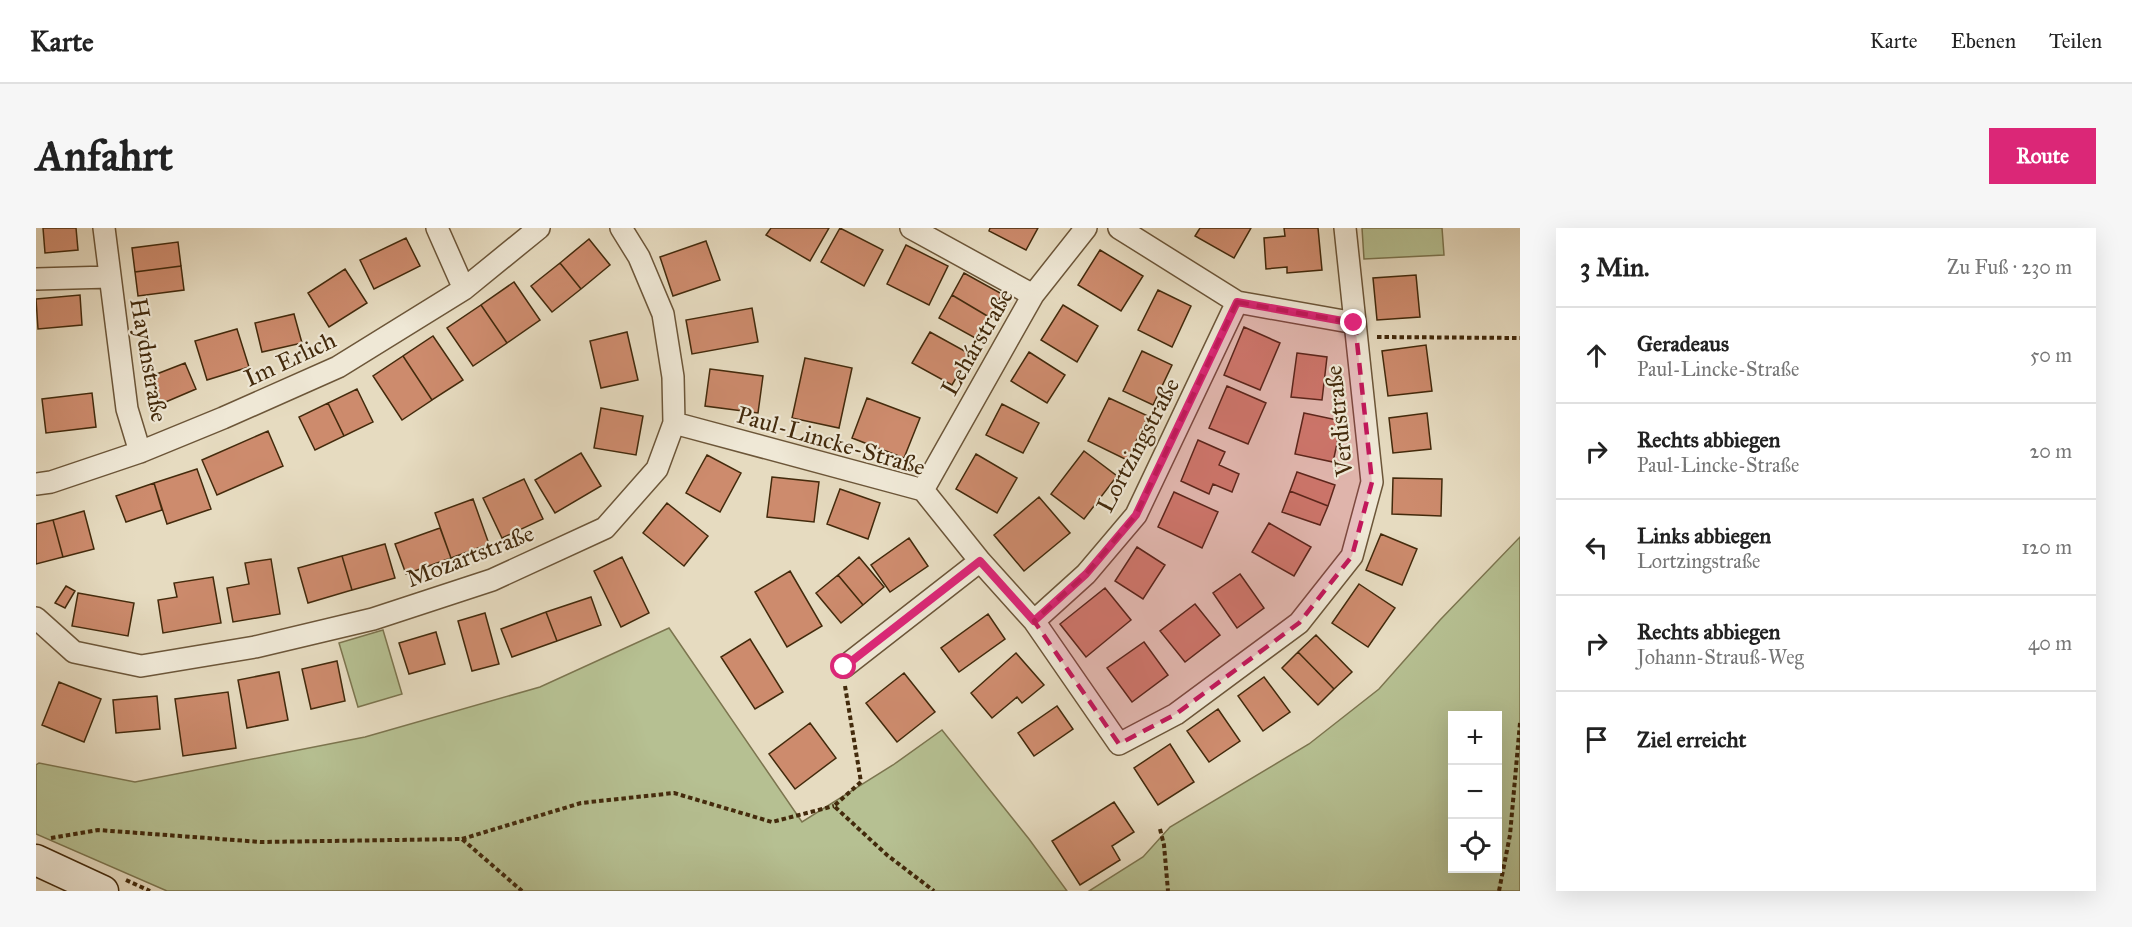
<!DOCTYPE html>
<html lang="de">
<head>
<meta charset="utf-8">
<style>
	body { margin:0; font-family:"IM FELL Great Primer",serif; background:#f6f6f6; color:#222 }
	.controls { position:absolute; right:18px; bottom:18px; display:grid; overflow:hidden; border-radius:0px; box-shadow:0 6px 24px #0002 }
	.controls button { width:54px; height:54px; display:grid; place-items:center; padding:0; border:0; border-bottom:2px solid #e0e0e0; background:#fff; color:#222; font:30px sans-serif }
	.stop { position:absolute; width:18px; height:18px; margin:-14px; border:4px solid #db2777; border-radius:50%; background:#fff }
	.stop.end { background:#db2777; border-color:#fff; box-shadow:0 2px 6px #0008 }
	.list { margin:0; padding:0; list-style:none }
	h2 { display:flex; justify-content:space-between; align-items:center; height:78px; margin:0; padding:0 24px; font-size:26px }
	h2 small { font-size:20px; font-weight:400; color:#767676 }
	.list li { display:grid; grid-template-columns:39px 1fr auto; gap:18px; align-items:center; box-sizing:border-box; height:96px; padding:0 24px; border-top:2px solid #e0e0e0 }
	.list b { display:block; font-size:22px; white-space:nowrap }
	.list p { margin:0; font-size:20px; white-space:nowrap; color:#767676 }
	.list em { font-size:20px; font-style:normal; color:#767676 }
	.icon { flex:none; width:33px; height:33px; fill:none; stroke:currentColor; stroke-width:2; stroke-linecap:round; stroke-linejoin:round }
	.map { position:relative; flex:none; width:1484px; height:663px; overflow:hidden; border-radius:0px }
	header { display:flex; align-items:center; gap:36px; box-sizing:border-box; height:84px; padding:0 30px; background:#fff; border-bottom:2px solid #e0e0e0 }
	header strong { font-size:28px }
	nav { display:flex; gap:33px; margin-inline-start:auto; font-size:21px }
	.intro { display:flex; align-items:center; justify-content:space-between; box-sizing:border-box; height:144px; padding:0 36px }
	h1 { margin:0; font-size:42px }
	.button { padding:15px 27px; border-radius:0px; background:#db2777; color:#fff; font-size:21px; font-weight:700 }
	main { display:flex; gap:36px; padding:0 36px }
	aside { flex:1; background:#fff; border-radius:0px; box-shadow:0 6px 24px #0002 }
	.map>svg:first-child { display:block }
	.green { fill:#b6c092; stroke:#7c754f; stroke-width:1.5; fill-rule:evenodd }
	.building { fill:#cd8b6d; stroke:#432a0c; stroke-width:1.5 }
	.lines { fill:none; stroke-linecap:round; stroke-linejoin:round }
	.street-casing { stroke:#6c5639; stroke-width:24 }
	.secondary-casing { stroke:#432a0c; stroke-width:33 }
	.path { stroke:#432a0c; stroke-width:4; stroke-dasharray:4.5 3; stroke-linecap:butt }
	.street { stroke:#efe8d6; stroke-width:21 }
	.secondary { stroke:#efe8d6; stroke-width:30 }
	.route { stroke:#db2777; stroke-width:8 }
	.marked { fill:#c2185b; fill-opacity:0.2; stroke:#c2185b; stroke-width:4.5; stroke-dasharray:12 8; stroke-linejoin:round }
	.labels { text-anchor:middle; stroke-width:4.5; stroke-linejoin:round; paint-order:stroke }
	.street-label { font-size:24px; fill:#432a0c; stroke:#efe8d6 }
</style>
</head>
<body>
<header>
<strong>Karte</strong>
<nav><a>Karte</a><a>Ebenen</a><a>Teilen</a></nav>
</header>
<div class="intro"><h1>Anfahrt</h1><a class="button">Route</a></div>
<main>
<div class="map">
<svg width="1484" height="663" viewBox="0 0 1484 663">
	<rect width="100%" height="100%" fill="#e6dbc0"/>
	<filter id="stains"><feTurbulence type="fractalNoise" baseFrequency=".00333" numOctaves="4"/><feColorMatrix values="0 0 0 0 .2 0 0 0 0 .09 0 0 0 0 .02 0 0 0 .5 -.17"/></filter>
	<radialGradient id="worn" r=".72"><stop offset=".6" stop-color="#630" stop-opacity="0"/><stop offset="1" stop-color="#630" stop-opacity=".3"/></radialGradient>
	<path class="green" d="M1326 0H1406L1408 27 1328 31Z
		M1484 309V663H1053L1107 629 1134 599 1273 516 1343 461 1404 392ZM1416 488H1462V640H1416Z
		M633 400 766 594 857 537 906 502 993 611 1031 663H131L0 606V537L3 535 99 554 329 509 504 459Z
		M347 402 366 466 322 479 303 415Z"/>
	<path class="building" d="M7 0H40L42 22 9 25Z
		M735 0H793L774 33 730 7Z
		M804 0 847 22 828 58 785 34Z
		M954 0H1002L990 22 953 3Z
		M1164 0H1215L1198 30 1159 8Z
		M1248 0H1282L1286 42 1251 45V39L1230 41 1228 10 1249 8Z
		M370 10 384 38 338 61 324 32Z
		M553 11 574 37 545 61 524 35Z
		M670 13 684 52 637 68 624 29Z
		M142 14 145 38 99 44 96 20Z
		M870 17 912 38 893 77 851 56Z
		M1064 22 1107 48 1085 83 1042 57Z
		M524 35 545 61 516 84 495 58Z
		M145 38 148 62 102 68 99 44Z
		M309 41 331 75 293 99 272 65Z
		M928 45 966 66 953 89 916 67Z
		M1380 47 1384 89 1341 92 1337 50Z
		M478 54 504 92 471 115 445 77Z
		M1122 62 1155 78 1136 119 1102 102Z
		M44 67 46 97 2 101 0 71Z
		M916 67 953 89 941 111 903 90Z
		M445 77 471 115 437 138 411 100Z
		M1027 77 1062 98 1041 134 1005 112Z
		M716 80 722 114 656 126 650 92Z
		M258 86 266 115 226 124 219 95Z
		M1208 99 1244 115 1224 162 1188 147Z
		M201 101 213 139 171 152 159 113Z
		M591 104 602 152 565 160 554 113Z
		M894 104 934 126 916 157 876 135Z
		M397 108 427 152 396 172 367 128Z
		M1390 117 1396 163 1352 168 1346 123Z
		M1106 123 1136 137 1117 177 1087 163Z
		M993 124 1029 147 1011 175 975 153Z
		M1261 125 1291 129 1286 172 1255 169Z
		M367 128 396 172 366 192 337 148Z
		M769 130 816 140 803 200 756 190Z
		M149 135 160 161 125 176 113 149Z
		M674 141 727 148 722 185 669 178Z
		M1191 158 1230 175 1212 216 1173 200Z
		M321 161 337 194 308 208 292 175Z
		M56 165 60 199 10 205 6 171Z
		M831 170 884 190 868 230 816 210Z
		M1073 170 1112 188 1091 232 1052 213Z
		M292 175 308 208 279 222 263 189Z
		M966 176 1003 195 987 225 950 207Z
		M565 180 607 188 600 227 558 220Z
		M1268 185 1306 193 1297 234 1259 226Z
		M1391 185 1395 221 1357 225 1353 190Z
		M232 203 247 238 181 267 166 232Z
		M1162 212 1189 224 1183 237 1203 246 1196 264 1177 256 1173 266 1145 253Z
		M1048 223 1081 248 1048 291 1015 266Z
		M545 225 565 258 519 285 499 252Z
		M940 226 981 250 961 285 920 261Z
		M671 227 705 245 684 284 650 265Z
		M161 241 175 281 131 296 118 255Z
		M1261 244 1299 257 1292 278 1254 263Z
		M736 249 783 254 778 294 731 289Z
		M1357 250 1406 251 1405 288 1356 286Z
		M488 251 507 291 466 310 447 270Z
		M118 255 126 282 90 294 80 268Z
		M804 261 844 275 832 311 791 296Z
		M1254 263 1292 278 1284 297 1246 284Z
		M1138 264 1182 284 1166 320 1122 299Z
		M1003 269 1034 305 988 343 958 307Z
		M437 271 453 316 415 330 399 285Z
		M631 275 672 308 648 338 607 305Z
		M48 283 58 321 27 329 17 292Z
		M17 292 27 329 0 336V296Z
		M1233 295 1275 319 1258 348 1216 324Z
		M404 300 415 330 370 346 359 316Z
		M1345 306 1381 321 1366 357 1330 342Z
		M873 310 892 338 854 364 835 337Z
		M349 316 359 350 316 362 306 328Z
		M1101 319 1129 337 1107 371 1079 353Z
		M306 328 316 362 272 375 262 340Z
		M586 329 613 385 585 399 558 343Z
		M823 329 848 359 827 377 802 347Z
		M235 331 244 386 197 394 191 360 213 356 209 335Z
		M754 343 786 398 751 419 719 364Z
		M1204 346 1228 380 1201 400 1177 365Z
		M802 347 827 377 805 395 780 365Z
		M177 349 185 395 127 405 122 372 141 369 138 355Z
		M1323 356 1359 380 1332 419 1296 395Z
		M30 358 39 363 29 380 19 375Z
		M1069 360 1095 392 1050 429 1024 396Z
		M42 365 98 375 92 408 36 398Z
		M555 369 565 397 521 413 510 384Z
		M1159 376 1184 407 1149 434 1124 403Z
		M510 384 521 413 476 429 465 401Z
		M449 385 463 436 436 443 422 393Z
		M952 386 969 411 923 444 905 420Z
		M400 404 409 436 373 446 363 415Z
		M1280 407 1316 444 1298 461 1262 424Z
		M714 411 747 464 719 481 685 429Z
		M1108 414 1132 447 1096 474 1071 440Z
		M1262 424 1298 461 1282 477 1246 440Z
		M980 425 1008 457 986 475 981 469 956 490 935 465Z
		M301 433 309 473 275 481 266 441Z
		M243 444 252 492 211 500 202 452Z
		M868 445 899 484 861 514 830 475Z
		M1228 449 1254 484 1227 503 1202 468Z
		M23 454 65 471 48 514 6 497Z
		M192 464 200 520 147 528 139 471Z
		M121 468 124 501 80 505 77 472Z
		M1021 478 1037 501 998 528 982 505Z
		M1182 481 1204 513 1173 534 1151 503Z
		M774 495 800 530 759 561 733 526Z
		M1134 516 1158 554 1122 577 1098 540Z
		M1078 574 1098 604 1076 618 1084 632 1044 657 1016 613Z"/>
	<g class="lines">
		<defs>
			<path id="street" d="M68 0 91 181 104 224
				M401 0 428 61
				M875 0 997 67
				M1083 0 1201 74 1319 95
				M0 51 73 49
				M638 195 887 262 944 333 998 393 1083 516 1140 486 1263 395 1316 328 1336 254 1309 0
				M0 256 15 254 104 224 187 190 302 139 428 61 503 0
				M887 262 997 67 1050 0
				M0 390 38 424 105 438 219 419 337 391 456 352 569 300 621 241 638 195 637 149 627 86 603 29 585 0
				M998 393 1050 346 1100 287 1201 74
				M808 439 944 333"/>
			<path id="secondary" d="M0 632 67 663"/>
		</defs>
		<use href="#street" class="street-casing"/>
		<use href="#secondary" class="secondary-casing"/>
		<path class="path" d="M1341 109 1484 110
			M809 458 825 554 798 578 851 627 898 663
			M1124 601 1128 617 1132 663
			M15 610 62 602 225 614 426 611 486 663
			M426 611 545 575 638 565 736 594 798 578
			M90 652 114 663
			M1463 663 1474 607 1484 495"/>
		<use href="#street" class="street"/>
		<use href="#secondary" class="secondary"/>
	</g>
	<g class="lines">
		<path class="route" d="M808 439 944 333 998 393 1050 346 1100 287 1201 74 1318 95"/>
	</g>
	<path class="marked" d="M1201 74 1319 95 1336 254 1316 328 1263 395 1140 486 1083 516 998 393 1050 346 1100 287Z"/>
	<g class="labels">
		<g class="street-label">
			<text transform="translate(941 114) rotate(-60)" y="8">Lehárstraße</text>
			<text transform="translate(254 131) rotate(-25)" y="8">Im Erlich</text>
			<text transform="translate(113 132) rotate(80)" y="8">Haydnstraße</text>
			<text transform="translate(1303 193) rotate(-96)" y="8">Verdistraße</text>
			<text transform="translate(795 213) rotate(16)" y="8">Paul-Lincke-Straße</text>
			<text transform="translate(1102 217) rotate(-62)" y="8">Lortzingstraße</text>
			<text transform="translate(434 328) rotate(-21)" y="8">Mozartstraße</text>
		</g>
	</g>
	<rect width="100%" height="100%" filter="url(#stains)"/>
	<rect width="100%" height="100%" fill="url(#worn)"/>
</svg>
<div class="controls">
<button>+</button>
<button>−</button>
<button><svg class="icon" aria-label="locate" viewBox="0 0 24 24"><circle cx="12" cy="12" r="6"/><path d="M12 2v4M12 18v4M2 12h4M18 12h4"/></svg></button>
</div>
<div class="stop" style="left:808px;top:439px"></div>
<div class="stop end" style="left:1318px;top:95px"></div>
</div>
<aside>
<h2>3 Min.<small>Zu Fuß · 230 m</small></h2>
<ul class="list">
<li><svg class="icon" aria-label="ahead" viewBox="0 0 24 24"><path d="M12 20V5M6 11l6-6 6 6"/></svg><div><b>Geradeaus</b><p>Paul-Lincke-Straße</p></div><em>50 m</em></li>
<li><svg class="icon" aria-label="right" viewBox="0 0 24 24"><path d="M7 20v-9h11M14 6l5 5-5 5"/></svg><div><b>Rechts abbiegen</b><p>Paul-Lincke-Straße</p></div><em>20 m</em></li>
<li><svg class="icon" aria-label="left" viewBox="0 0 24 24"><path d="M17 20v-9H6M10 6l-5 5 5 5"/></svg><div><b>Links abbiegen</b><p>Lortzingstraße</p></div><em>120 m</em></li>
<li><svg class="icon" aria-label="right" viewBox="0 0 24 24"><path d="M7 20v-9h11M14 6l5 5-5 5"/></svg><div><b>Rechts abbiegen</b><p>Johann-Strauß-Weg</p></div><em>40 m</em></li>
<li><svg class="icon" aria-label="arrive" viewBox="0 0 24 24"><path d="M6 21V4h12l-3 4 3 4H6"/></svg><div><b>Ziel erreicht</b></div></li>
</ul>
</aside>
</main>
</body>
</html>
